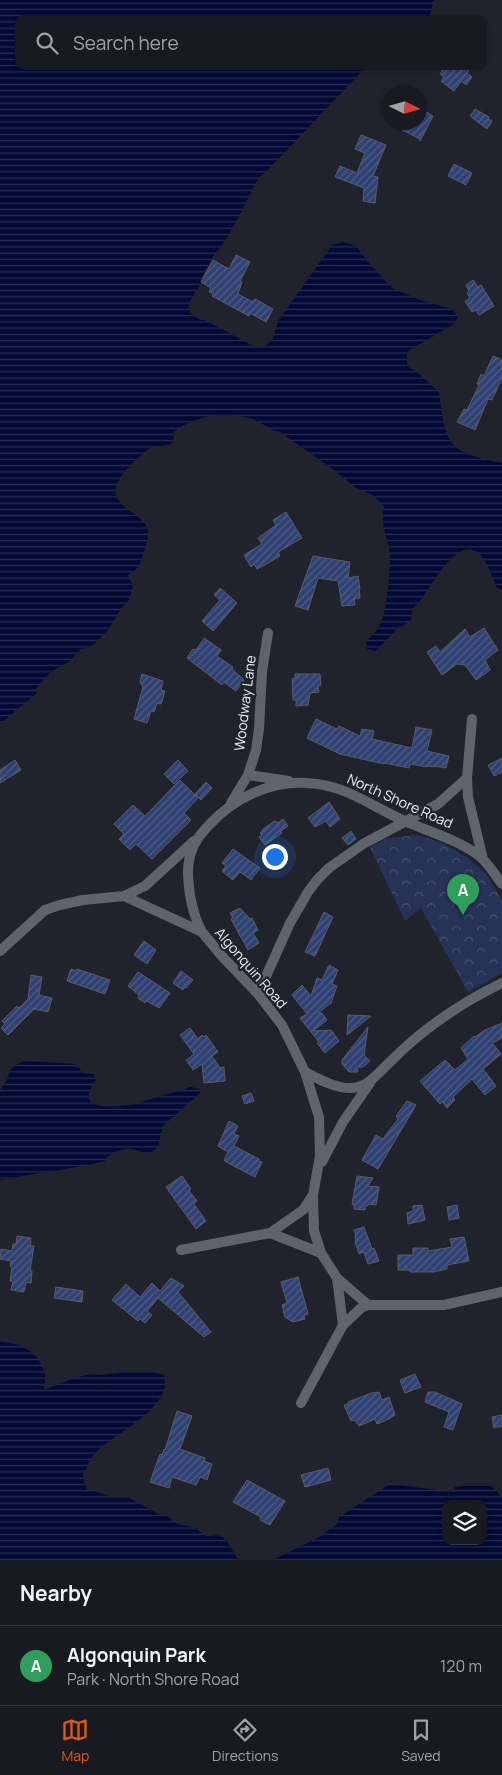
<!DOCTYPE html>
<html lang="en">
<head>
<meta charset="utf-8">
<style>
	body { margin:0; font-family:Manrope,sans-serif; background:#25272e; color:#f1f3f6 }
	.controls { position:absolute; right:15px; bottom:15px; display:grid; overflow:hidden; border-radius:10px; box-shadow:0 1px 4px #0004 }
	.controls button { width:45px; height:45px; display:grid; place-items:center; padding:0; border:0; border-bottom:1px solid #36383f; background:#181a21; color:#f1f3f6; font:25px sans-serif }
	.compass { position:absolute; left:382px; top:85px; width:45px; height:45px; border-radius:50%; background:#181a21; box-shadow:0 1px 4px #0004; rotate:95deg }
	.you { position:absolute; left:274px; top:856px; width:18px; height:18px; margin:-12px; border:4px solid #fff; border-radius:50%; background:#1a73e8; box-shadow:0 0 0 8px #1a73e833 }
	.badge { display:grid; place-items:center; width:32px; height:32px; border-radius:50%; background:#ea580c; color:#fff; font-size:16px; font-weight:700 }
	.pin { position:absolute; translate:-50% -41px; filter:drop-shadow(0 1px 2px #0008) }
	.pin::after { content:''; position:absolute; top:26px; width:18px; height:15px; background:inherit; clip-path:polygon(0 0,100% 0,50% 100%) }
	.list { margin:0; padding:0; list-style:none }
	h2 { display:flex; justify-content:space-between; align-items:center; height:65px; margin:0; padding:0 20px; font-size:21px }
	h2 small { font-size:16px; font-weight:400; color:#9fa1a5 }
	.list li { display:grid; grid-template-columns:32px 1fr auto; gap:15px; align-items:center; box-sizing:border-box; height:80px; padding:0 20px; border-top:1px solid #36383f }
	.list b { display:block; font-size:19px; white-space:nowrap }
	.list p { margin:0; font-size:16px; white-space:nowrap; color:#9fa1a5 }
	.list em { font-size:16px; font-style:normal; color:#9fa1a5 }
	.icon { flex:none; width:28px; height:28px; fill:none; stroke:currentColor; stroke-width:2; stroke-linecap:round; stroke-linejoin:round }
	.map { position:relative; flex:none; width:502px; height:1560px; overflow:hidden }
	.search { position:absolute; background:#181a21; box-shadow:0 1px 4px #0004; left:15px; right:15px; top:15px; height:55px; display:flex; align-items:center; gap:12px; box-sizing:border-box; padding:0 18px; border-radius:10px; color:#9fa1a5; font-size:19px }
	.sheet { height:145px; background:#181a21 }
	nav { display:flex; justify-content:space-around; align-items:center; box-sizing:border-box; height:70px; border-top:1px solid #36383f; background:#181a21; font-size:14px; color:#9fa1a5 }
	nav a { display:grid; justify-items:center; gap:2px }
	nav .on { color:#ea580c }
	.map>svg:first-child { display:block }
	.park { fill:url(#park-crowns) }
	.water { fill:url(#water-rules); fill-rule:evenodd }
	.building { fill:url(#building-hatch); stroke:#585c66 }
	.lines { fill:none; stroke-linecap:round; stroke-linejoin:round }
	.minor { stroke:#5e636c; stroke-width:10 }
	.labels { text-anchor:middle; stroke-width:4.5; stroke-linejoin:round; paint-order:stroke }
	.street-label { font-size:14px; fill:#eaedf2; stroke:#20232c }
</style>
</head>
<body>
<div class="map">
<svg width="502" height="1560" viewBox="0 0 502 1560">
	<defs>
		<pattern id="park-crowns" width="20" height="18" patternUnits="userSpaceOnUse" patternTransform="scale(1.25)"><rect width="20" height="18" fill="#263356"/><path d="M2 6a3 3 0 1 1 6 0M12 15a3 3 0 1 1 6 0" fill="none" stroke="#46516f"/></pattern>
		<pattern id="water-rules" width="6" height="5" patternUnits="userSpaceOnUse" patternTransform="scale(1.25)"><rect width="6" height="5" fill="#030935"/><path d="M0 2.5h6" fill="none" stroke="#282d53"/></pattern>
		<pattern id="building-hatch" width="6" height="6" patternUnits="userSpaceOnUse" patternTransform="scale(1.25)"><rect width="6" height="6" fill="#2f4172"/><path d="M-1 1l2-2M0 6l6-6M5 7l2-2" fill="none" stroke="#4d5d87"/></pattern>
	</defs>
	<rect width="100%" height="100%" fill="#20232c"/>
	<path class="park" d="M417 835 440 842 467 857 486 874 502 900V973L468 992 421 908 405 921 370 847 388 838Z"/>
	<path class="water" d="M0 0H434L429 19H19V66H367L267 171 259 177C249 196 240 215 230 233 222 246 201 270 201 284 195 294 182 306 194 316 198 319 200 320 205 320L257 348 266 346 273 339 278 321 332 245 343 242 356 246 369 263 392 288 420 300 452 309 458 317 454 324 410 350 407 352V366L418 373 439 392C446 445 447 452 502 463V590L497 588C493 579 486 560 480 554 457 533 432 587 420 601 418 604 415 606 412 609L411 621 398 628 376 651 367 649 366 642C373 634 381 627 383 617 388 602 391 563 389 548 385 530 381 525 384 506L374 496 355 487 331 468 280 432C269 430 262 422 252 419 226 411 193 415 173 433L174 438 171 444C164 447 157 445 152 447 140 454 108 483 117 498 123 510 143 515 147 528 150 537 146 546 143 554 140 565 138 570 128 575L133 587 129 600 120 610 109 629 93 645 80 650 69 662 51 672 36 688 37 693 0 724Z
		M26 1061 76 1064 83 1073 93 1074 96 1080C79 1103 95 1108 117 1106 126 1105 136 1106 144 1101L191 1087 199 1089 200 1093 163 1126 158 1147C156 1149 154 1151 151 1152 144 1155 138 1149 131 1149 122 1148 109 1153 105 1161 71 1170 35 1173 0 1180V1090C12 1078 4 1066 26 1061Z
		M0 1342C20 1342 40 1352 45 1374 46 1379 44 1385 44 1390 58 1385 73 1377 88 1375 92 1374 96 1375 99 1375 122 1373 142 1367 164 1375 164 1378 166 1383 165 1386 160 1414 114 1434 95 1453 90 1458 88 1464 86 1470L83 1471V1478L87 1489 112 1497 126 1496 160 1515 167 1516 177 1524 197 1528C208 1543 214 1531 222 1537 230 1542 232 1553 239 1560H0Z
		M390 1484 454 1492 455 1487 462 1486H491L495 1489 502 1498V1560H272L316 1539 337 1524 339 1517ZM446 1504H483V1541H446Z"/>
	<path class="building" d="M445 66H472L467 73 472 77 466 85 461 81 454 91 441 81 444 77 440 74Z
		M420 108 433 116 420 141V139L402 130 406 122H420Z
		M475 109 489 117 488 119 492 121 487 129 470 116Z
		M361 135 386 145 373 176 378 177 375 203 363 201 364 188 335 177 340 166 357 173 365 153 355 149Z
		M454 164 472 173 466 185 448 176Z
		M236 255 250 262 240 281 242 282 238 294 253 302 255 299 273 309 266 322 250 313 249 316 212 296 213 294 209 292 211 288 201 282 213 260 229 269Z
		M473 280 478 287 481 285 494 306 479 315 476 310 472 312 465 301 470 298 467 293 469 291 466 285Z
		M493 356 502 360V378L492 400 488 399 475 430 457 422 464 409 467 410 479 385 477 384 481 374 484 376Z
		M286 512 302 538 278 552 280 556 263 566 257 569 254 564 251 567 244 555 262 544 258 538 276 525 273 520Z
		M313 556 350 562 348 578 358 576 360 589H359L360 598 354 599 355 605 342 606 338 581 318 578 308 610 295 606Z
		M220 588 237 603 213 631 202 621 220 600 214 595Z
		M484 628 498 650 485 660 490 670 476 680 465 665 457 664 442 675 427 652 436 646 440 652 465 629 470 637Z
		M204 638 221 650 217 656 233 667 232 669 244 680 236 691 224 682 222 685 187 658 193 649 196 650Z
		M142 674 163 681 161 690 165 691 161 704 157 703 154 712 151 711 147 723 134 719 143 687 140 682Z
		M295 674H320L321 685 318 686 319 692 310 693 308 705 296 706V700H293L292 679 295 678Z
		M316 719 337 729 339 726 360 736 362 729 374 731 372 739 412 748 416 727 432 730 427 751 449 756 446 768 435 766V767L427 766V767L410 764 409 768 384 763V764L340 754 307 738Z
		M502 758V772L494 776 488 765Z
		M15 760 21 770 0 783V770Z
		M178 760 188 771 174 784 164 774Z
		M180 780 198 798 184 813 191 820 152 859 136 844 130 850 119 839 124 834 114 824 133 805 145 816Z
		M206 782 212 788 201 800 195 794Z
		M329 802 340 819 330 827 326 821 315 827 308 818Z
		M283 819 288 826 281 831 282 833 265 845 259 837 262 835 260 833 262 832V830L273 822 276 821 278 823Z
		M351 831 356 839 348 845 342 838Z
		M272 845 280 855 272 860 265 850Z
		M233 849 260 868 251 880 240 872 233 880 222 871 226 866 222 863Z
		M240 908 250 919 252 918 258 930 253 933 259 943 248 950 231 919 233 918 230 913Z
		M324 912 333 917 315 956 305 952Z
		M144 941 156 950 147 964 134 955Z
		M329 965 338 970 332 984 337 986 331 1003 318 1013H322L327 1020 313 1031 331 1030 339 1041 325 1053 317 1043 319 1042 300 1018 307 1014 292 995 302 985 311 996 317 978 322 980Z
		M71 969 76 971 77 969 110 980 105 994 67 981Z
		M181 971 193 980 186 988 185 987 183 990 173 983Z
		M138 972 170 993 159 1008 147 1001 145 1003 138 998 139 995 128 986Z
		M31 975 42 977 39 995 52 998 48 1012 34 1009 8 1035 1 1028 5 1024 2 1021 17 1006 19 1008 28 999Z
		M348 1015 371 1016 347 1035Z
		M502 1023V1038L492 1043 501 1054 483 1069 496 1086 485 1095 472 1079 453 1097 455 1100 447 1108 442 1102 440 1104 420 1081 445 1060 455 1070 468 1059 461 1048 474 1036 475 1037 485 1030Z
		M368 1027 364 1055 370 1061 363 1067H357L358 1072H349L342 1064V1060Z
		M190 1028 198 1039 202 1035 204 1037 206 1035 218 1052 212 1056 220 1068 224 1067 225 1081 204 1083 202 1064 193 1070 186 1060 194 1054 180 1035Z
		M251 1093 254 1101 245 1104 242 1096Z
		M407 1101 416 1105 378 1169 362 1160 376 1135 383 1139 398 1119 396 1116Z
		M229 1121 238 1126 234 1134 239 1136 234 1146 259 1159V1161L262 1162 255 1177 226 1162 224 1160 228 1152 218 1146Z
		M182 1176 191 1189 189 1191 197 1201 194 1204 206 1221 196 1229 166 1187Z
		M357 1176 373 1178 368 1186 379 1187 376 1205 368 1204V1206H365V1210L354 1209V1205L352 1204Z
		M422 1205 425 1220 408 1224 407 1213 413 1211V1206Z
		M457 1205 459 1218 449 1220 447 1207Z
		M364 1227 372 1249 374 1248 379 1261 368 1264 364 1252 359 1254 355 1242H356L355 1236H356L354 1230Z
		M17 1236 31 1238 30 1246H34L30 1271H32L31 1283 26 1282 24 1292 11 1290 13 1281H10L12 1267 10 1266 11 1261 0 1259 1 1249 12 1251 13 1244H16Z
		M464 1237 469 1261 447 1265V1269L433 1272H410V1270H398V1255H413V1248H428V1251L452 1247 450 1239Z
		M298 1277 308 1314 304 1315 305 1319 293 1322 285 1317 282 1305 287 1303 281 1282Z
		M171 1278 184 1286 178 1292 211 1332 204 1337 158 1298 147 1311 152 1315 145 1323 140 1319 138 1321 112 1300 126 1284 140 1297 152 1283 160 1291Z
		M56 1287 83 1291 82 1302 54 1298Z
		M415 1374 421 1387 405 1393 400 1380Z
		M374 1392V1393L379 1392 382 1400 389 1397 395 1415 391 1417V1418L377 1424 375 1419 359 1426 355 1420 351 1421 344 1405 348 1404V1402Z
		M428 1392H435L462 1404 453 1430 444 1427 449 1412 425 1402Z
		M177 1411 192 1416 180 1449 205 1458 204 1461 212 1464 207 1480 200 1477 196 1485 172 1477 169 1488 150 1482 160 1454 162 1455 164 1449 165 1450Z
		M502 1415V1426L494 1428 492 1417Z
		M328 1468 331 1480 305 1487 301 1475Z
		M247 1480 285 1501 270 1525 260 1520 261 1517 233 1502Z"/>
	<g class="lines">
		<path class="minor" d="M472 719 467 778 468 797 483 859
			M248 775 289 781
			M231 803 248 775 256 750 259 729 262 672 268 633
			M124 896 202 932 221 955 258 994 282 1025 305 1072 319 1117 320 1156 313 1195 314 1231 321 1253 337 1278 368 1305H444L502 1292
			M202 932C196 921 192 907 190 895 188 880 186 865 192 850 195 840 202 833 209 825 234 798 269 781 307 783 347 785 370 806 405 821 429 832 456 839 478 855 488 862 494 874 502 884
			M0 951 45 910 60 905 83 900 124 896 145 886 194 841
			M258 994 290 923 308 892 317 880 329 868 363 844 438 804 467 778
			M305 1072C319 1079 336 1089 352 1088 368 1087 378 1073 389 1063 422 1029 459 1004 502 983
			M322 1162 343 1122 370 1083
			M270 1233 321 1253
			M181 1250 270 1233 303 1210 313 1195
			M343 1325 361 1308 368 1305
			M301 1403 343 1325 337 1278"/>
	</g>
	<g class="labels">
		<g class="street-label">
			<text transform="translate(245 703) rotate(-83)" y="5">Woodway Lane</text>
			<text transform="translate(400 801) rotate(24)" y="5">North Shore Road</text>
			<text transform="translate(251 968) rotate(49)" y="5">Algonquin Road</text>
		</g>
	</g>
</svg>
<div class="controls">
<button><svg class="icon" aria-label="layers" viewBox="0 0 24 24"><path d="M12 4l9 5-9 5-9-5zM3 14l9 5 9-5"/></svg></button>
</div>
<svg class="compass" viewBox="-18 -18 36 36"><path d="M0-13l5 13h-10z" fill="#e53935"/><path d="M0 13l5-13h-10z" fill="#9fa1a5"/></svg>
<div class="you"></div>
<div class="pin badge" style="left:463px;top:915px;background:#2e9e5b">A</div>
<div class="search"><svg class="icon" aria-label="search" viewBox="0 0 24 24"><circle cx="10" cy="10" r="6"/><path d="M15 15l6 6"/></svg>Search here</div>
</div>
<section class="sheet">
<h2>Nearby<small></small></h2>
<ul class="list">
<li><span class="badge" style="background:#2e9e5b">A</span><div><b>Algonquin Park</b><p>Park · North Shore Road</p></div><em>120 m</em></li>
</ul>
</section>
<nav>
<a class="on"><svg class="icon" aria-label="map" viewBox="0 0 24 24"><path d="M3 6l6-2 6 2 6-2v14l-6 2-6-2-6 2zM9 4v14M15 6v14"/></svg>Map</a>
<a><svg class="icon" aria-label="directions" viewBox="0 0 24 24"><path d="M12 3l9 9-9 9-9-9zM9 14v-3h6M13 9l2 2-2 2"/></svg>Directions</a>
<a><svg class="icon" aria-label="saved" viewBox="0 0 24 24"><path d="M7 4h10v16l-5-4-5 4z"/></svg>Saved</a>
</nav>
</body>
</html>
